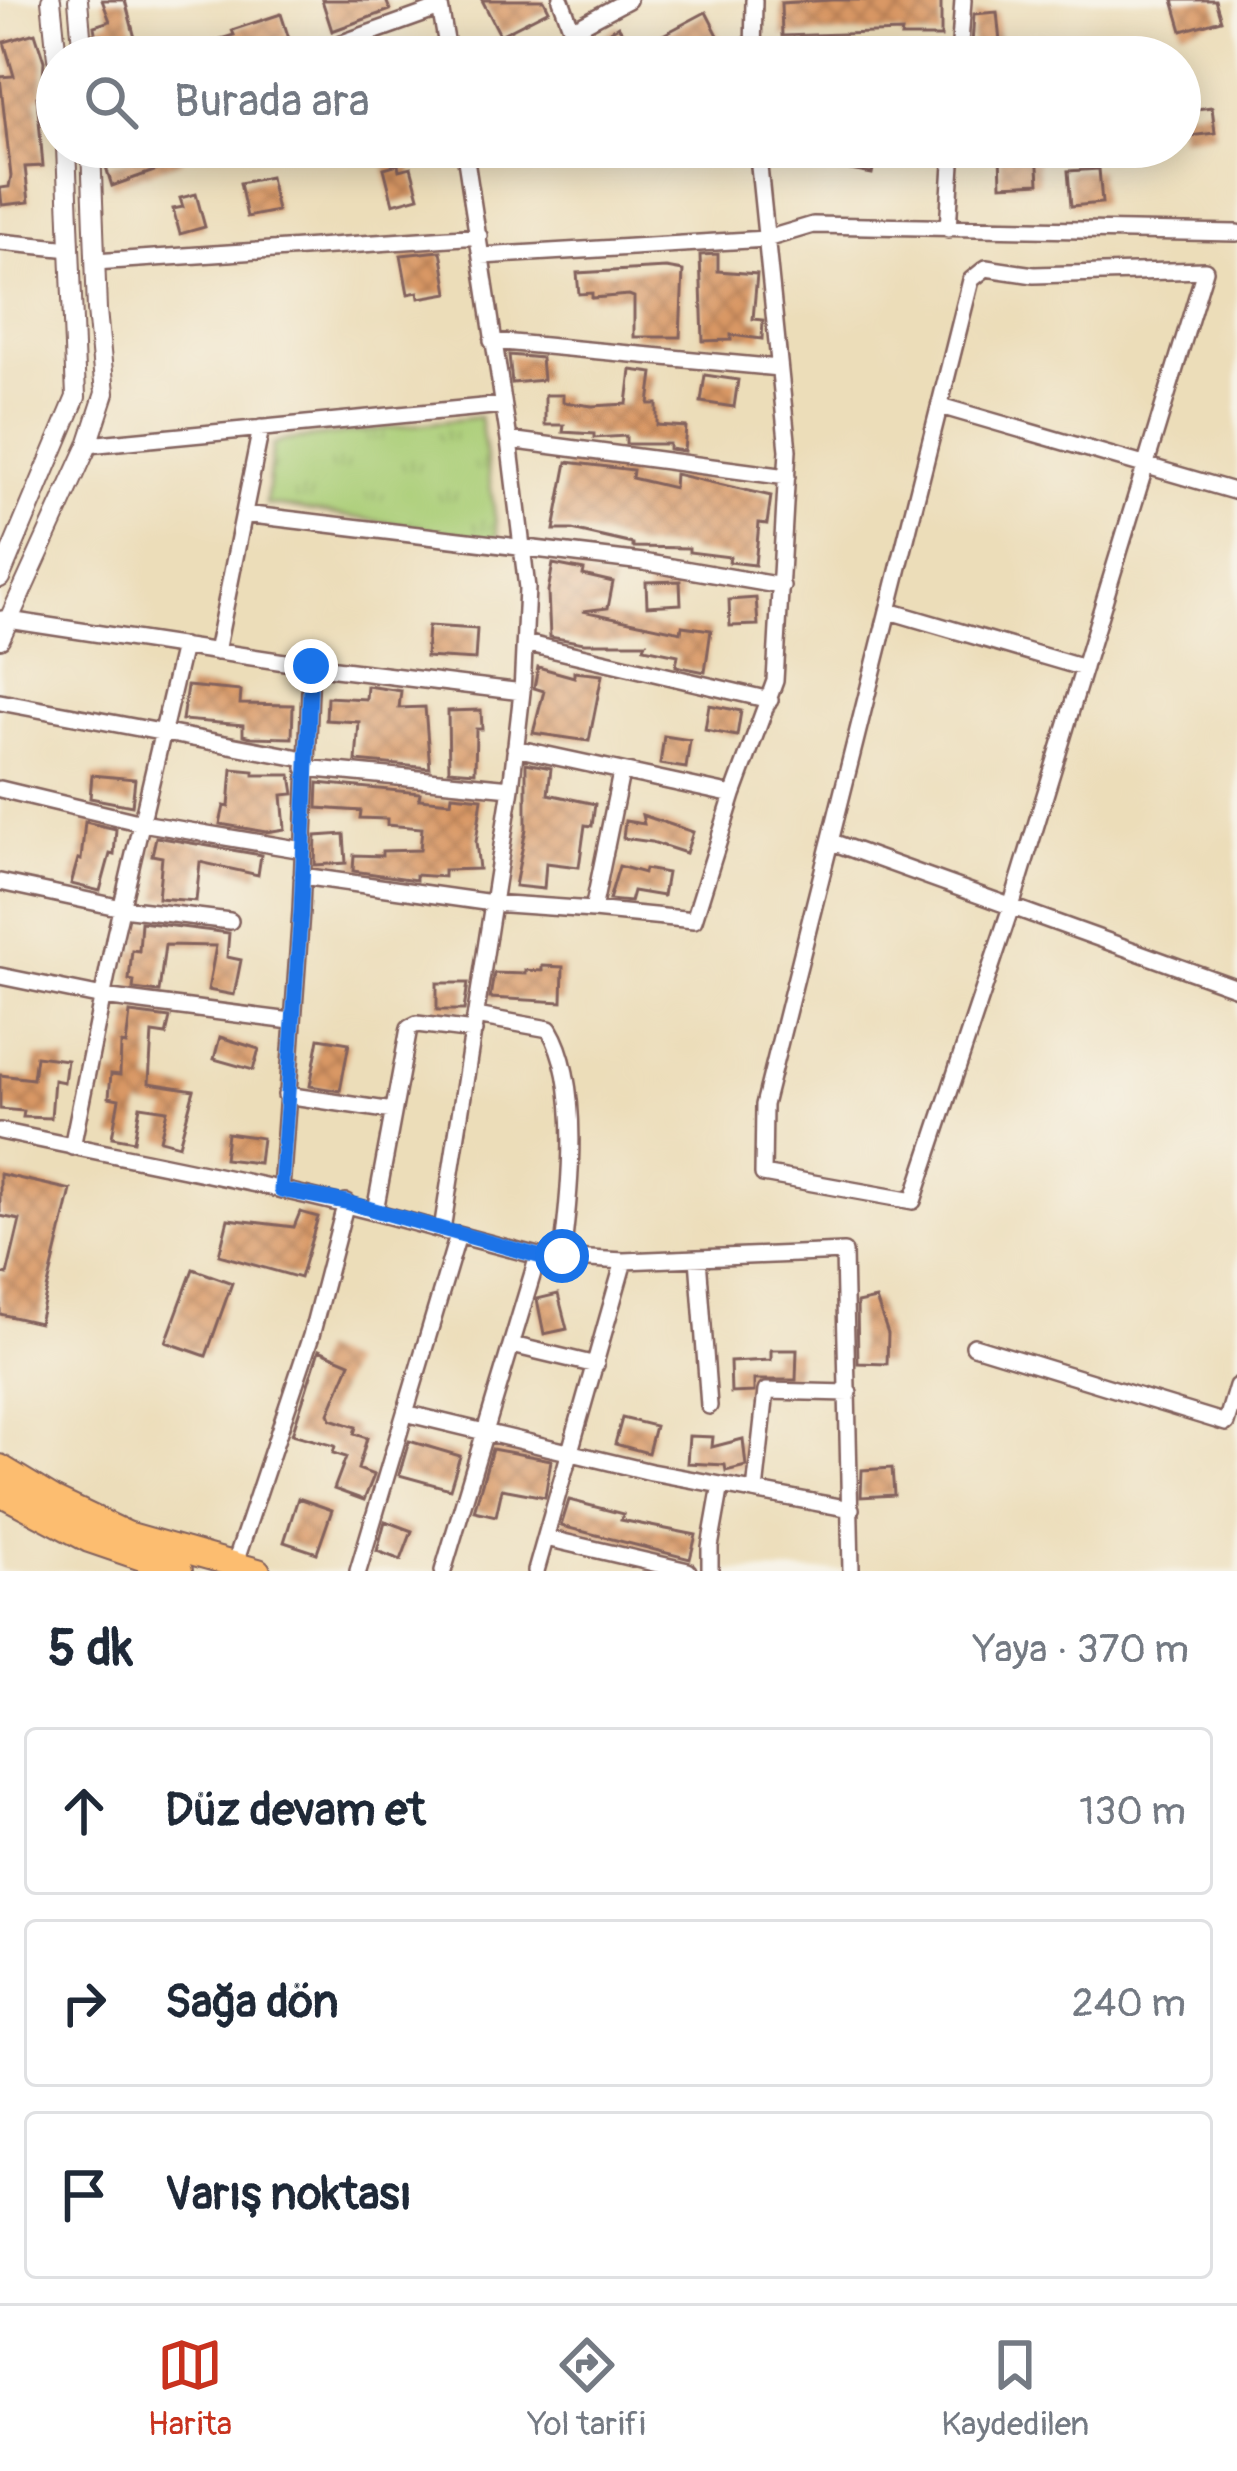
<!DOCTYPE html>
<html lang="tr">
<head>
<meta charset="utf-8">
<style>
	body { margin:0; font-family:Pangolin,sans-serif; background:#f6f6f7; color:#1f2937 }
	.stop { position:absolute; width:36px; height:36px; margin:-27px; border:9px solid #1a73e8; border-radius:50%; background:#fff }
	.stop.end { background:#1a73e8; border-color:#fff; box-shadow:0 3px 12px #0008 }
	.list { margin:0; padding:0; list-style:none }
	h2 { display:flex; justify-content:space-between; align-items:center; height:156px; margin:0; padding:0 48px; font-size:51px }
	h2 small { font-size:39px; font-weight:400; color:#747a83 }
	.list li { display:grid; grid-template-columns:78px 1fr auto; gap:36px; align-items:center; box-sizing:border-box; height:168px; margin:0 24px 24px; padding:0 24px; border:3px solid #e0e1e3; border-radius:12px }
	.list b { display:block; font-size:45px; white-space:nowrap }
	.list em { font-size:39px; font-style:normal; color:#747a83 }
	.icon { flex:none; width:66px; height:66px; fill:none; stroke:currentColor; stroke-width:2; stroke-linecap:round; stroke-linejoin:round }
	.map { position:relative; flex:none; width:1237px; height:1571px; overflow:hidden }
	.search { position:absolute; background:#fff; box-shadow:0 6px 30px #0003; left:36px; right:36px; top:36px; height:132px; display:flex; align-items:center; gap:30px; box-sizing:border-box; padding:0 42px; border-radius:66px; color:#747a83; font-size:45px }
	.sheet { height:732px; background:#fff }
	nav { display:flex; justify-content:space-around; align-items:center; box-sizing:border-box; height:168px; border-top:3px solid #e0e1e3; background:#fff; font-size:33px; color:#747a83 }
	nav a { display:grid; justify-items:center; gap:6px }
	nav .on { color:#c8321e }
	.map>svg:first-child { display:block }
	.grass { fill:url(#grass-tufts); stroke:#7a7651; stroke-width:3 }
	.building { fill:url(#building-cross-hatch) }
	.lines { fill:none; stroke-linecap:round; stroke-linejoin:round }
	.minor-casing { stroke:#83625d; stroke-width:20 }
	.tertiary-casing { stroke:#83625d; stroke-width:22 }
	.primary-casing { stroke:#83625d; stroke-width:28 }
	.minor { stroke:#fff; stroke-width:15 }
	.tertiary { stroke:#fff; stroke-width:18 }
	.primary { stroke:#fcbd6f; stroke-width:24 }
	.route { stroke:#1a73e8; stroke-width:15 }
</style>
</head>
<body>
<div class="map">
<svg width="1237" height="1571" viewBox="0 0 1237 1571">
	<defs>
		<pattern id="grass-tufts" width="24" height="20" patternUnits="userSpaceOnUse" patternTransform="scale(3)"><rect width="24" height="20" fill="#aace77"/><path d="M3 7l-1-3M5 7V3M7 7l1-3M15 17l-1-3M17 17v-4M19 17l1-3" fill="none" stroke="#94b067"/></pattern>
		<pattern id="building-cross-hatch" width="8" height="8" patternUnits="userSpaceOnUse" patternTransform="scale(3)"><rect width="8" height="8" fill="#d99865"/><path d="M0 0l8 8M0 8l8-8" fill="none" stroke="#b27b53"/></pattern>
	</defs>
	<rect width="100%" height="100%" fill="#f7f3e8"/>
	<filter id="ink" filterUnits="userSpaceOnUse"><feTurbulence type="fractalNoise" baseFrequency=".00833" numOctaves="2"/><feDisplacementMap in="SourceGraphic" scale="24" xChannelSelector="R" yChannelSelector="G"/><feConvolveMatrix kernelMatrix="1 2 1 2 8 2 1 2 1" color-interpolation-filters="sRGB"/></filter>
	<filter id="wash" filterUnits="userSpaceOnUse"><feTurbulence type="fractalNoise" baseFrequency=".004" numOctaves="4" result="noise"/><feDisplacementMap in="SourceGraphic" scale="48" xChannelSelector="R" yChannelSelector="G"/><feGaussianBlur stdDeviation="2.7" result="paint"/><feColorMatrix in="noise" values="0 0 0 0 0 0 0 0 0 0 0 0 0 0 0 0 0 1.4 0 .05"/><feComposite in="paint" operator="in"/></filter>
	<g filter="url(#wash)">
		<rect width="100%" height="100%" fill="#ecddb9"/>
		<path class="grass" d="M480 417 498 536 492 539 266 504 273 445 280 441Z"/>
		<g id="blocks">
			<path class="building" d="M102 0H125L136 42 98 52 94 26 110 21Z
				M322 0H386L390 10 332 31Z
				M482 0H544L549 10 500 35Z
				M832 0H941V37H901L902 32 782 36 781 3Z
				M1173 0H1215L1221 20 1182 31Z
				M706 12 724 47 704 57H667L657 38Z
				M997 12 1000 42 972 45 974 14Z
				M281 14 292 48 265 57H171L170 54 234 35 232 30Z
				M618 26 639 57H572Z
				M35 33 44 61 42 97H37L43 166 25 167 29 202 2 205 0 188 9 187 11 176 0 77 14 76 4 42Z
				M1212 107 1215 133 1180 137V111Z
				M147 147H177L182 161 112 186 106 167 149 153Z
				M828 147 876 154 872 174 824 165Z
				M1037 151 1039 183 1001 185 1000 153Z
				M398 164 399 170 411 167 419 197 393 204 384 168Z
				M1099 169 1102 203 1071 206 1068 171Z
				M270 177 277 211 247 217 240 183Z
				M196 194 205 227 180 234 173 209 183 207 180 198Z
				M441 251 448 293 419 298 418 292 408 294 401 255Z
				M718 254V271L757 274 753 319 763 320 762 339 731 335V340L703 341 700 255Z
				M666 268 683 271 680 337H634V297L629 295 592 298V293L579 294 577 273Z
				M509 355 541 358 543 380 512 383Z
				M631 370 653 373 649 404H657V425L686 427 684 451 669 449V444H626V436L594 438V434L563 432 564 425H545V395H563V402L592 406 627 404Z
				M705 375 738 380 734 407 701 402Z
				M567 462 633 470 632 478 674 488 675 474 771 496 767 524 759 523 755 565 729 562 730 557 689 552V548L633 547V544L572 530H554Z
				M553 564 584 570 583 575 613 582 608 608 583 611 681 632 682 626 711 630 705 672 676 666 678 655 644 648 646 643H584L550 637 548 591Z
				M680 581 681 604 647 606 646 582Z
				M756 598 758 625 730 626 729 600Z
				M428 626 477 629 475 660 426 657Z
				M538 667 574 677V672L602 675 589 741 533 733 544 691 534 688Z
				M187 686 241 691 240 704 293 705 292 738 251 737 243 735V725L182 720Z
				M367 686 401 691 399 708 425 707 430 768 356 761 359 722 326 720 327 697 366 699Z
				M709 705 741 711 737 736 705 730Z
				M481 710 482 729H476L475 772 449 770 448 711Z
				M664 736 690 740 686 768 660 764Z
				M526 763 551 768 548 794 595 804 592 826 585 825 579 867 546 863 544 889 515 886 526 829Z
				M232 769 254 771V775H291L294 794 282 795 285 829 266 832 220 824 224 806 229 807Z
				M92 775 135 779 132 806 90 798Z
				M318 783 420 793 419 799 451 802 452 795 482 798 476 842 479 869 444 870V877L416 875V880L353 871 354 855 382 856V851L420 850 422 828 387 825V819L360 818 361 811 317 808Z
				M642 815 693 832 686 853 652 842 623 838 625 821 644 824Z
				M85 822 116 829 114 855 110 854 100 891 71 884 78 859 81 860Z
				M344 834 346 863 315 865 316 836Z
				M156 837 261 855 258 875 200 862 196 901 158 898 162 857 152 855Z
				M619 866 644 873 645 869 667 873 663 896 633 891 630 902 609 900Z
				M141 922 229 933 227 957 241 960 234 995 208 990 216 946 165 945 159 992 133 989 134 981 129 980 132 950 139 951Z
				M542 966 563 967 562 1002 490 998 494 973 525 974V970L542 971Z
				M437 983H468L464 1010H437Z
				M130 1013 170 1018 166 1035 152 1033 149 1083 194 1090 179 1145 160 1140 167 1110 140 1106 134 1141 112 1137 119 1099 109 1097 111 1074 120 1075 121 1044 126 1045Z
				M220 1037 259 1049 253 1070 214 1059Z
				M319 1038 349 1043 340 1091 310 1086Z
				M36 1056 67 1060 64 1082 54 1080 51 1118 23 1117 24 1111 0 1109V1075L33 1079Z
				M227 1133 262 1138 259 1163 224 1159Z
				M0 1174 71 1190 39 1323 0 1314V1273L7 1275 20 1220 0 1216Z
				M300 1212 318 1217 300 1278 219 1255 228 1219 294 1227Z
				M193 1269 232 1283 206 1356 166 1342Z
				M558 1294 567 1329 544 1334 537 1299Z
				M876 1299 888 1334 887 1364 858 1363 857 1303Z
				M319 1350 350 1363 329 1413 331 1419 356 1427 354 1434 367 1438 358 1469 374 1475 364 1500 334 1489 346 1457 333 1453 335 1446 292 1434Z
				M771 1350H797L796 1380H754V1392L731 1393 730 1362 771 1360Z
				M622 1418 655 1426 648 1453 615 1444Z
				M689 1436 713 1437 712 1447 743 1439 746 1466 726 1471 725 1465 687 1463Z
				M409 1441 460 1456 450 1489 399 1475Z
				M492 1449 551 1460 545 1497 502 1489 496 1516 474 1511Z
				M892 1468 894 1495 861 1497 862 1470Z
				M298 1498 332 1510 317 1553 284 1542Z
				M569 1500 623 1514 621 1520 696 1535 690 1559 561 1526Z
				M385 1521 412 1531 401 1560 377 1551Z"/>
		</g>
	</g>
	<g filter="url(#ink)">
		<use href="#blocks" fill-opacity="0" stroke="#83625d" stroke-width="3"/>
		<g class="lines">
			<defs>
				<path id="minor" d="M561 0 572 30 628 0
					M439 1 449 57
					M303 57 440 8
					M753 57 754 0
					M959 57 963 0
					M948 229 953 147
					M0 242 71 249
					M482 256 766 239 813 225 1237 233
					M95 262 479 236
					M986 268 1034 275 1205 270 1011 907 913 1201 763 1174 764 1105 971 280Z
					M492 341 779 368
					M940 406 1237 492
					M509 440 787 477
					M88 445 503 405
					M244 514 643 562 782 586
					M889 611 1084 668
					M2 619 311 666 522 692
					M525 643 770 700
					M216 652 261 428
					M0 702 305 759
					M515 748 733 795 775 681 788 450 757 147
					M305 768 511 788
					M0 789 142 823 303 850
					M832 842 1237 988
					M302 876 492 903 593 910 621 773
					M0 882 122 908 230 921
					M593 910 694 920 733 795
					M0 976 103 997 291 1021
					M476 1016 549 1029C582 1083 570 1193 562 1256
					M286 1095 393 1111
					M0 1131C149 1163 301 1189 447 1232
					M72 1147 115 935 183 646
					M281 1190 301 911 311 666
					M375 1211 409 1028 417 1024 474 1031
					M442 1230 511 788 522 692 527 588 509 440 464 147
					M698 1258 709 1406
					M512 1345 596 1365
					M974 1346 1226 1423 1237 1386
					M405 1413 458 1235 538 1256 624 1261 844 1252 851 1571
					M755 1491 766 1391 849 1393
					M546 1538 688 1571
					M235 1563 311 1336 346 1202
					M358 1571 405 1413 651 1472 851 1509
					M443 1571 538 1256
					M536 1571 624 1261
					M710 1571V1547L721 1485"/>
				<path id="tertiary" d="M51 0 57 58
					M78 0 83 57
					M0 578 76 397 66 147
					M0 639 88 445 105 393 97 310 91 147"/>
				<path id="primary" d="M0 1467 53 1499 127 1534 258 1571
					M0 1493 89 1540 180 1571"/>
			</defs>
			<use href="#minor" class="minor-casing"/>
			<use href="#tertiary" class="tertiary-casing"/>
			<use href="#primary" class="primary-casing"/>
			<use href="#minor" class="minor"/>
			<use href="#tertiary" class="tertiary"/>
			<use href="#primary" class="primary"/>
		</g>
	</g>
	<g class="lines" filter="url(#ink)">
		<path class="route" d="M311 666 301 910 281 1190 346 1202 538 1256H562"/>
	</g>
</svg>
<div class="stop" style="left:562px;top:1256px"></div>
<div class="stop end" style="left:311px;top:666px"></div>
<div class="search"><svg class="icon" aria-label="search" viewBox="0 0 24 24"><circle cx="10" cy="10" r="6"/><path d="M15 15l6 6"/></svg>Burada ara</div>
</div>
<section class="sheet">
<h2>5 dk<small>Yaya · 370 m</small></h2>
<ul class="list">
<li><svg class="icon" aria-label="ahead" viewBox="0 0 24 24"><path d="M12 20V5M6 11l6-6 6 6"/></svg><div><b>Düz devam et</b></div><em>130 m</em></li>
<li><svg class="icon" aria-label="right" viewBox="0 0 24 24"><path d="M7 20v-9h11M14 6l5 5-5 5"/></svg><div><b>Sağa dön</b></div><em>240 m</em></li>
<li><svg class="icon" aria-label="arrive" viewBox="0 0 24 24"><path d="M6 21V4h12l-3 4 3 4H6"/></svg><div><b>Varış noktası</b></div></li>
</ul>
</section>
<nav>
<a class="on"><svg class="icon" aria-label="map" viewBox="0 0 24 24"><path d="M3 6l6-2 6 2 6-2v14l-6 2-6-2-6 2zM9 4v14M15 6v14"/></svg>Harita</a>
<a><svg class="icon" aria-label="directions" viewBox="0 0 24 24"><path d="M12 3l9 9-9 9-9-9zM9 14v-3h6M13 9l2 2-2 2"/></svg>Yol tarifi</a>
<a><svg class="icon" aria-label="saved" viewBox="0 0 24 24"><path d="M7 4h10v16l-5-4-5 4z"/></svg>Kaydedilen</a>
</nav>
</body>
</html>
